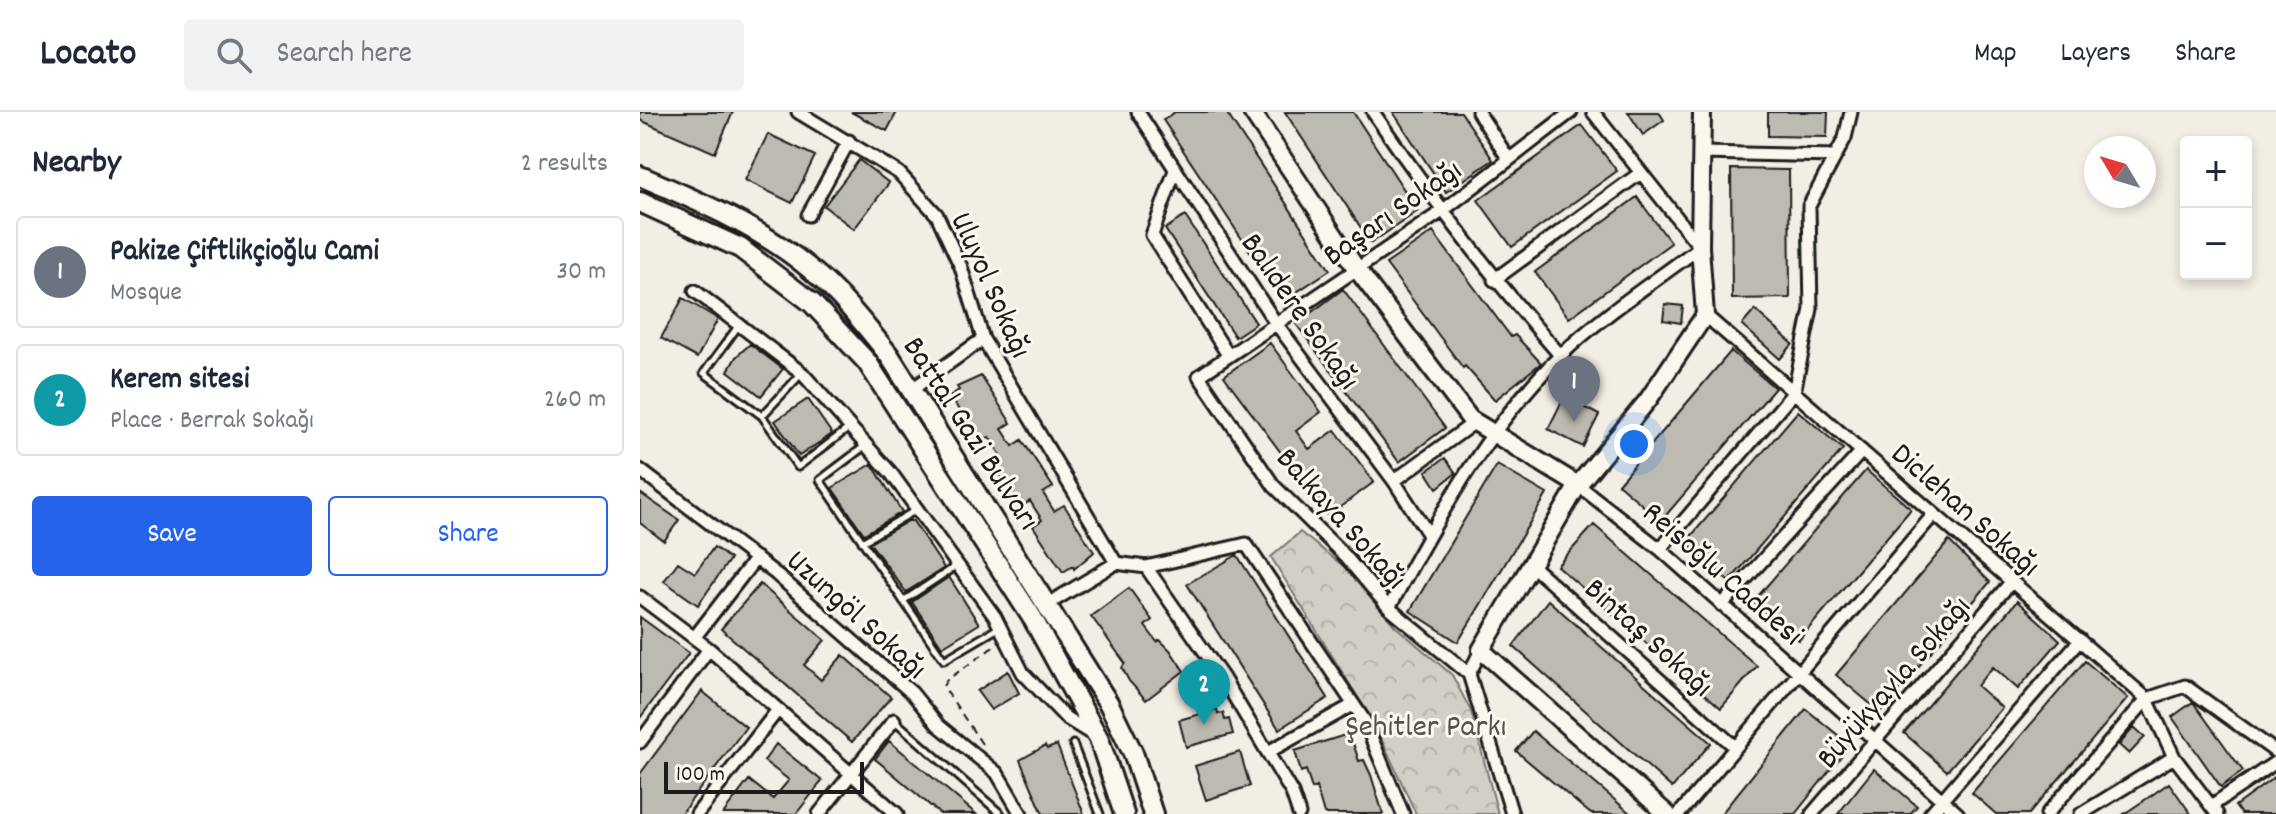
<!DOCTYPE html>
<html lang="en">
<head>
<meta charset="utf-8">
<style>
	body { margin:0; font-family:Dekko,sans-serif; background:#f2f2f3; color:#1f2937 }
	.controls { position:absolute; right:24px; top:24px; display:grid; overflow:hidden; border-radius:8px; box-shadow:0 4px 12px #0003 }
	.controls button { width:72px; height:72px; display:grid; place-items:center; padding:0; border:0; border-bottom:2px solid #e0e1e3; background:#fff; color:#1f2937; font:40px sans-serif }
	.compass { position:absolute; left:1444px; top:24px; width:72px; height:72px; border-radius:50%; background:#fff; box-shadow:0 4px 12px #0003; rotate:308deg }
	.scale { position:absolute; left:24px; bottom:20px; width:200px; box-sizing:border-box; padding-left:8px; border:4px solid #1c1c1c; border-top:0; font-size:22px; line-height:28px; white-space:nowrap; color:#1c1c1c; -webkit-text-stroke:6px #fbf7ec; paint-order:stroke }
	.you { position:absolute; left:994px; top:332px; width:28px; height:28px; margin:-20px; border:6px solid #fff; border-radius:50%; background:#1a73e8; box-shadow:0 0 0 12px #1a73e833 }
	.badge { display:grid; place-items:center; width:52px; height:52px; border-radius:50%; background:#2563eb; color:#fff; font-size:26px; font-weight:700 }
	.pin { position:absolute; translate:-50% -66px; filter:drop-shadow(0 2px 4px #0008) }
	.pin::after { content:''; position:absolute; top:42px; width:28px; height:24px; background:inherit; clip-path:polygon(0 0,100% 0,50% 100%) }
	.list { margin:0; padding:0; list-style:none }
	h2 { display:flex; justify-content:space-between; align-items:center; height:104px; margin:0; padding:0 32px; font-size:34px }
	h2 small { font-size:26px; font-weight:400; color:#747a83 }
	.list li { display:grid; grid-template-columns:52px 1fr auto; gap:24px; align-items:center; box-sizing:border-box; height:112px; margin:0 16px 16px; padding:0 16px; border:2px solid #e0e1e3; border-radius:8px }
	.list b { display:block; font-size:30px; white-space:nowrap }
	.list p { margin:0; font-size:26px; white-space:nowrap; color:#747a83 }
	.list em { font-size:26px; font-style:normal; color:#747a83 }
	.actions { display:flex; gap:16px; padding:24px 32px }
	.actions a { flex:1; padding:18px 0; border:2px solid #2563eb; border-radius:8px; text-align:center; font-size:28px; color:#2563eb }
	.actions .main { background:#2563eb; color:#fff }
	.icon { flex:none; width:44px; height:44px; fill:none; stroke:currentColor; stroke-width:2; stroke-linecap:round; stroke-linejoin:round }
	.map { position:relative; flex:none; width:1636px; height:702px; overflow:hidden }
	header { display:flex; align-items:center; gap:48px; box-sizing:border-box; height:112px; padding:0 40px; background:#fff; border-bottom:2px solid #e0e1e3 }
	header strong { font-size:38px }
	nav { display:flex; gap:44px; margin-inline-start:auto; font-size:28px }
	.search { width:560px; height:72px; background:#f2f2f3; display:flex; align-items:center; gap:20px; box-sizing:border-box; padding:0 28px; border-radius:8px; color:#747a83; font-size:30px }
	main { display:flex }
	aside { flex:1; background:#fff }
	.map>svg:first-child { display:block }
	.forest { fill:url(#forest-crowns); stroke:#777671; stroke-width:2 }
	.building { fill:#bdbab1; stroke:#1c1c1c; stroke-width:2 }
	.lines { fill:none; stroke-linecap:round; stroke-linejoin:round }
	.lane-casing { stroke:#1c1c1c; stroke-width:11 }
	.street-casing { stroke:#1c1c1c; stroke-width:17 }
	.secondary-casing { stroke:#1c1c1c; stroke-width:22 }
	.primary-casing { stroke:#1c1c1c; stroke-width:24 }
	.path { stroke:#1c1c1c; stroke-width:2; stroke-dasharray:8 6; stroke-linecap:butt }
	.lane { stroke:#fbf7ec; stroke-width:5 }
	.street { stroke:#fbf7ec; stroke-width:11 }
	.secondary { stroke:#fbf7ec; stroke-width:16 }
	.primary { stroke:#fbf7ec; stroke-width:18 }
	.labels { text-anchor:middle; stroke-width:6; stroke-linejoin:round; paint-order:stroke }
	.street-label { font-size:32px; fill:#1c1c1c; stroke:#fbf7ec }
	.park-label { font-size:32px; fill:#53524f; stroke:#fbf7ec }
</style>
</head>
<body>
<header>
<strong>Locato</strong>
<div class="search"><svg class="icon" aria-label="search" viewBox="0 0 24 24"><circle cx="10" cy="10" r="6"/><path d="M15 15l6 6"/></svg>Search here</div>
<nav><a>Map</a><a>Layers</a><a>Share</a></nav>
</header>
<main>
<aside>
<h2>Nearby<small>2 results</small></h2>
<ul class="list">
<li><span class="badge" style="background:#6b7280">1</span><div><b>Pakize Çiftlikçioğlu Cami</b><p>Mosque</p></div><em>30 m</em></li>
<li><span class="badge" style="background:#0f9aa8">2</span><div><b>Kerem sitesi</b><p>Place · Berrak Sokağı</p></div><em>260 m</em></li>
</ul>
<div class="actions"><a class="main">Save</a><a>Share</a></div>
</aside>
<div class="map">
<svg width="1636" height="702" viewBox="0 0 1636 702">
	<defs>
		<pattern id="forest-crowns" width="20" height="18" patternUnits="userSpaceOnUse" patternTransform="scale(2)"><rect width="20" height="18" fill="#d2cfc6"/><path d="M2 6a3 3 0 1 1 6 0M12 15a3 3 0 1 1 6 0" fill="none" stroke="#b4b1aa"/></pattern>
	</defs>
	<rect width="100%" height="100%" fill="#f2eee4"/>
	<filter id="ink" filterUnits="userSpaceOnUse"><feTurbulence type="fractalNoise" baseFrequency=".0125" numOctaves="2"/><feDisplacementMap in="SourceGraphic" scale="16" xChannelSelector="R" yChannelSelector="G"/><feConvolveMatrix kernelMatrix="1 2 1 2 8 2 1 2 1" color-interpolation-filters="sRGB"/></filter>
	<g filter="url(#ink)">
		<path class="forest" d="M660 420 707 457 755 514 812 563 831 599 858 702H776L736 615 631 445Z"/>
		<path class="building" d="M0 0H93L75 41 0 8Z
			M211 0H257L247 19Z
			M535 0H586L690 158 643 189 523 8Z
			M645 0H713L778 99 731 131Z
			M753 0H821L853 48 806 80Z
			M988 0H1019L1024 8 1003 23Z
			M1128 0H1188L1187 25 1128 24Z
			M942 13 977 59 872 135 838 88Z
			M128 22 175 44 152 91 105 68Z
			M219 48 249 71 214 117 184 94Z
			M1091 57 1149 58 1150 186 1092 187Z
			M997 85 1031 131 929 206 895 160Z
			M545 104 616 211 595 225 525 117Z
			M793 120 871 225 875 223 901 251 855 288 825 254 823 256 746 152Z
			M703 177 805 316 759 350 656 212Z
			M43 186 78 207 57 246 21 226Z
			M1025 192 1043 194 1041 211 1023 208Z
			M1115 198 1153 232 1140 247 1102 213Z
			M630 231 681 300 656 319 669 337 695 318 734 370 688 404 584 264Z
			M110 232 143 257 121 284 88 259 96 245Z
			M1091 239 1135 276 1021 409 978 372Z
			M341 264 371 311 362 317 373 334 382 328 413 375 403 381 414 399 424 393 454 440 434 457 433 454 423 460 393 414 402 408 390 389 381 395 351 349 360 342 349 325 340 331 310 284 319 278 317 275Z
			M924 285 959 303 943 335 908 317Z
			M168 287 192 322 159 344 135 309Z
			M1158 299 1203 337 1089 470 1046 430Z
			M805 346 816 361 797 376 786 359Z
			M232 352 262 400 224 422 192 376Z
			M857 353 907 382 818 530 770 499Z
			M1226 358 1271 397 1159 528 1113 490Z
			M0 381 39 408 24 429 0 411Z
			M268 409H273L304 456 266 480 230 431Z
			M954 413 1117 554 1081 596 917 454Z
			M1309 429 1350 470 1240 600 1196 563Z
			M74 435 90 447 58 493 24 469 38 450 55 461Z
			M597 443 688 586 639 617 547 472Z
			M309 465 339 512 302 535 272 490Z
			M120 472 185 528 164 553 181 568 203 543 251 585 212 630 81 517Z
			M489 476 512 508 505 514 517 530 520 528 530 538 544 559 506 588 489 569 482 556 485 551 451 504Z
			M908 488 1071 631 1032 676 873 534Z
			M1377 489 1420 528 1378 577 1353 555 1345 564 1337 574 1362 596 1307 659 1264 621Z
			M0 505 49 541 0 606Z
			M1445 549 1488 586 1389 702H1356L1332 681Z
			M368 559 379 581 351 598 337 579Z
			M62 579 106 615 41 702H0V662Z
			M1553 590 1603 659 1581 675 1532 605Z
			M577 597 578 602 583 601 585 608 589 607 593 622 546 635 539 608Z
			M1166 597 1210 633 1155 702H1081Z
			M1494 615 1505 625 1489 642 1479 633Z
			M893 619 976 689 991 702H951L941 694 876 639Z
			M705 623 706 626 711 625 719 649 724 648 731 663 743 702H684L676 675 672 677 666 658 661 660 655 639Z
			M249 629 266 643 336 702H300L251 660 235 647Z
			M136 632 182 669 156 702H83L109 668 133 687 149 668 124 649Z
			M417 633 425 654 444 702H403L380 648 405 634 407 637Z
			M600 640 610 674 566 688 555 654Z
			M1234 657 1277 694 1270 702H1198Z
			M1636 664V702H1601L1595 694Z
			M1529 671 1551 702H1484L1512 683Z"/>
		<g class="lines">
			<defs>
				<path id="lane" d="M99 213 64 261 122 304 158 355 209 316
					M122 304 162 261
					M225 334 180 368 304 548 360 515
					M222 430 276 398
					M263 489 316 454
					M254 608 361 702
					M433 632 460 702"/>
				<path id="street" d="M158 0 259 61 297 103 321 155 343 227 476 451
					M498 0 635 210 754 369 789 423
					M733 0C791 85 852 166 920 243
					M838 0 868 46
					M1062 41 1195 44
					M535 58 512 123 588 243
					M168 103 209 29
					M854 168 999 62
					M55 179 162 261 251 361 355 505 383 561 426 606 455 624
					M1065 203 1507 587 1534 645 1577 702
					M271 278 343 227
					M0 358 136 462 272 581 298 613 357 661 381 702
					M754 369 835 310
					M938 373 1020 437 1318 702
					M1020 437 1154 280 1171 197 1169 94 1205 26 1211 0
					M891 453 1095 635
					M506 455 583 566 652 681 659 702
					M0 485 69 537 257 702
					M408 492 476 451 506 455 606 432 724 608 763 702
					M1082 493 1222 339
					M749 496C797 408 847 314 920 244 962 203 1014 170 1060 135L953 0
					M54 526 116 446
					M841 538 829 562 872 702
					M829 562 749 496 705 444 634 374 559 264 801 100 931 0
					M0 630 69 537
					M628 640 713 593
					M1571 694 1636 650
					M57 702 137 599
					M179 702 254 608
					M1039 702 1294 402
					M1172 702 1372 469
					M1290 702 1440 528
					M1407 702 1507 587 1545 574 1636 640
					M1441 702 1534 645"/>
				<path id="secondary" d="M612 0 716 156 830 307 938 373
					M1027 702 841 538 938 373 1008 288 1065 203 1060 135 1062 0"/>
				<path id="primary" d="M0 64C58 89 120 115 169 156 200 181 225 213 249 243L469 592 493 641 513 702
					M0 90 100 136 172 191 227 250 393 507 459 627 484 702"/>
			</defs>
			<use href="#lane" class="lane-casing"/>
			<use href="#street" class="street-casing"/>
			<use href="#secondary" class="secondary-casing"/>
			<use href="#primary" class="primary-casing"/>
			<path class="path" d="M342 632 303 574 307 568 356 533"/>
			<use href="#lane" class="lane"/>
			<use href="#street" class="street"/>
			<use href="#secondary" class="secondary"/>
			<use href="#primary" class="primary"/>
		</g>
	</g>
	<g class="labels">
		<g class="street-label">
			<text transform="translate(751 99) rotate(-35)" y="11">Başarı Sokağı</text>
			<text transform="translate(353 172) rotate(66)" y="11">Uluyol Sokağı</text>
			<text transform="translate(662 198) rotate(55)" y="11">Balıdere Sokağı</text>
			<text transform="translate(333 320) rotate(57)" y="11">Battal Gazi Bulvarı</text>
			<text transform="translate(1327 396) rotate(41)" y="11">Diclehan Sokağı</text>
			<text transform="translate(703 405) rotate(48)" y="11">Balkaya Sokağı</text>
			<text transform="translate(1084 460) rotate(41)" y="11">Reisoğlu Caddesi</text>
			<text transform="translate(218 501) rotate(42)" y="11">Uzungöl Sokağı</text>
			<text transform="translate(1010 524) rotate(42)" y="11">Bintaş Sokağı</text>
			<text transform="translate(1252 569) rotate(-49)" y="11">Büyükyayla Sokağı</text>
		</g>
		<g class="park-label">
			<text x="786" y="623">Şehitler Parkı</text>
		</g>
	</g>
</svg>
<div class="controls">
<button>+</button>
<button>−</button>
</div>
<svg class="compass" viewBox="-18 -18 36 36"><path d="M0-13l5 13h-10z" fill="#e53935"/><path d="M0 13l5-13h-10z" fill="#747a83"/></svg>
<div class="scale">100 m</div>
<div class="you"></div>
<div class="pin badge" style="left:934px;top:310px;background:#6b7280">1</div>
<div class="pin badge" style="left:564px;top:613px;background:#0f9aa8">2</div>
</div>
</main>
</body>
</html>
